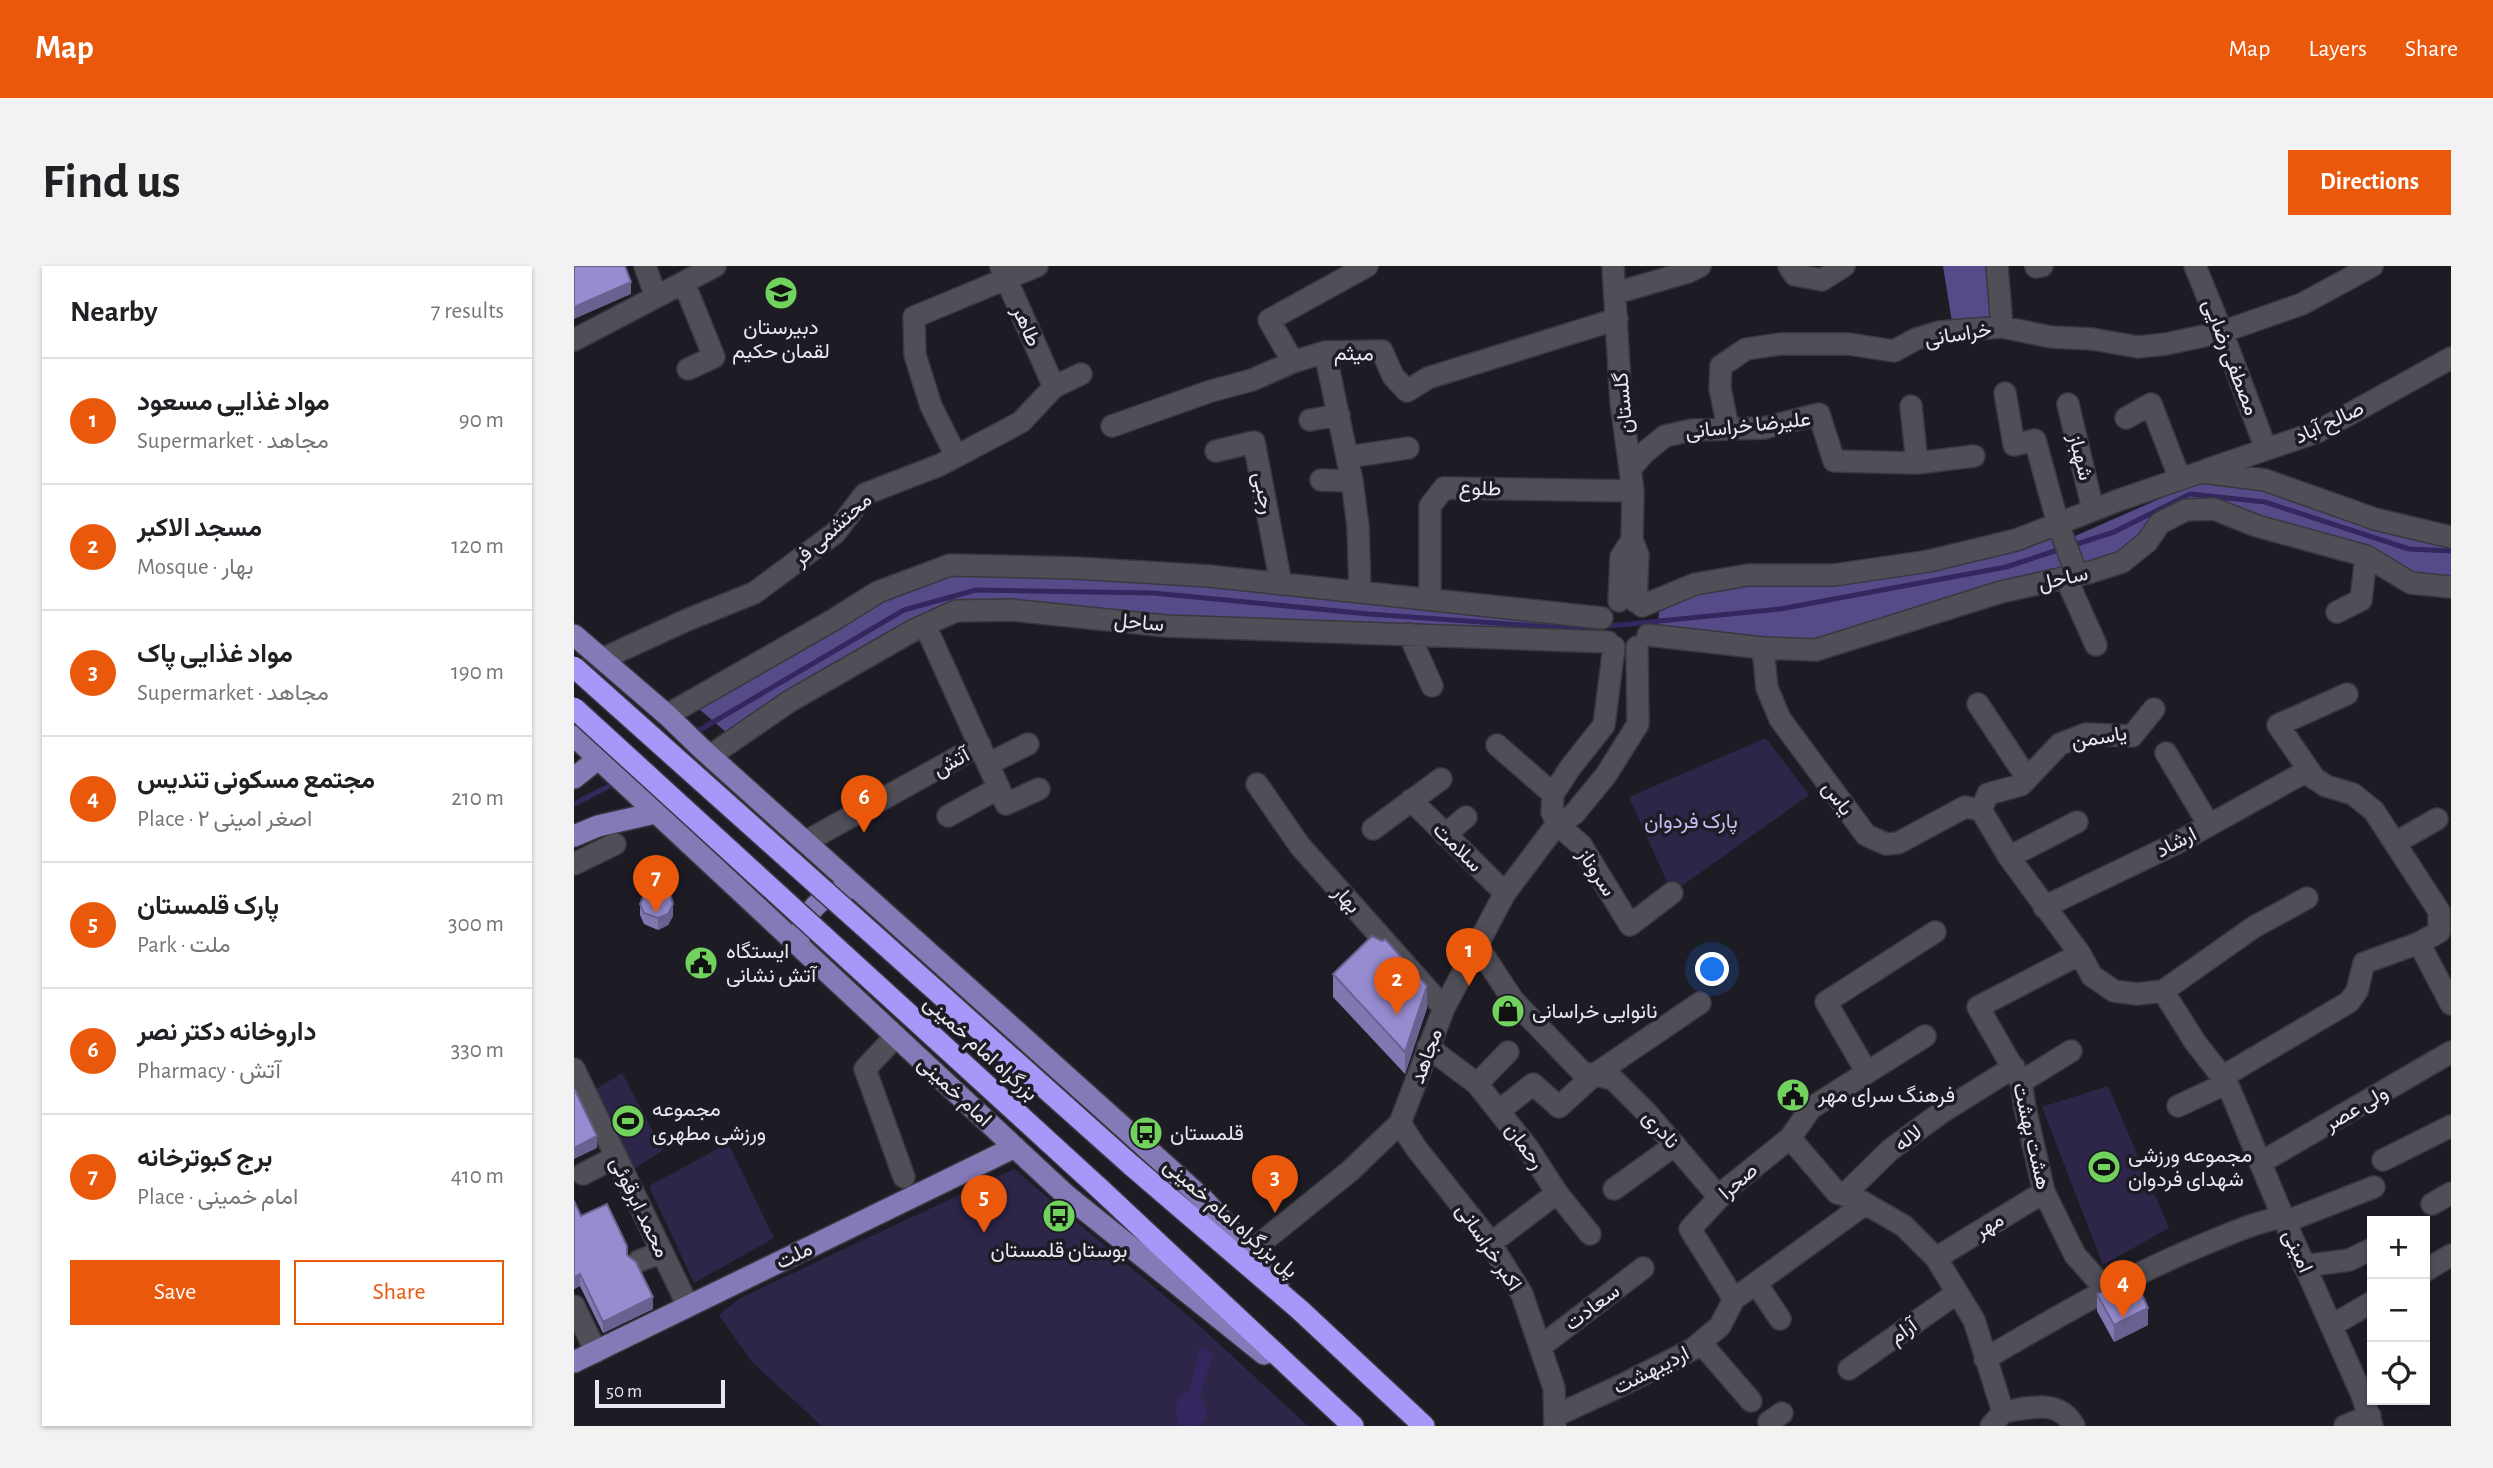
<!DOCTYPE html>
<html lang="en">
<head>
<meta charset="utf-8">
<style>
	body { margin:0; font-family:"Alegreya Sans",Vazirmatn,sans-serif; background:#f2f2f2; color:#202124 }
	.controls { position:absolute; right:21px; bottom:21px; display:grid; overflow:hidden; border-radius:0px; box-shadow:0 2px 5px #0004 }
	.controls button { width:63px; height:63px; display:grid; place-items:center; padding:0; border:0; border-bottom:2px solid #e0e0e0; background:#fff; color:#202124; font:35px sans-serif }
	.scale { position:absolute; left:21px; bottom:18px; width:130px; box-sizing:border-box; padding-left:7px; border:4px solid #e8e8ee; border-top:0; font-size:19px; line-height:24px; white-space:nowrap; color:#e8e8ee; -webkit-text-stroke:5px #1d1c25; paint-order:stroke }
	.you { position:absolute; left:1139px; top:704px; width:24px; height:24px; margin:-18px; border:5px solid #fff; border-radius:50%; background:#1a73e8; box-shadow:0 0 0 10px #1a73e833 }
	.badge { display:grid; place-items:center; width:46px; height:46px; border-radius:50%; background:#ea580c; color:#fff; font-size:23px; font-weight:700 }
	.pin { position:absolute; translate:-50% -58px; filter:drop-shadow(0 2px 4px #0008) }
	.pin::after { content:''; position:absolute; top:37px; width:24px; height:21px; background:inherit; clip-path:polygon(0 0,100% 0,50% 100%) }
	.list { margin:0; padding:0; list-style:none }
	h2 { display:flex; justify-content:space-between; align-items:center; height:91px; margin:0; padding:0 28px; font-size:30px }
	h2 small { font-size:23px; font-weight:400; color:#757577 }
	.list li { display:grid; grid-template-columns:46px 1fr auto; gap:21px; align-items:center; box-sizing:border-box; height:126px; padding:0 28px; border-top:2px solid #e0e0e0 }
	.list b { display:block; font-size:26px; white-space:nowrap }
	.list p { margin:0; font-size:23px; white-space:nowrap; color:#757577 }
	.list em { font-size:23px; font-style:normal; color:#757577 }
	.actions { display:flex; gap:14px; padding:21px 28px }
	.actions a { flex:1; padding:16px 0; border:2px solid #ea580c; border-radius:0px; text-align:center; font-size:24px; color:#ea580c }
	.actions .main { background:#ea580c; color:#fff }
	.icon { flex:none; width:38px; height:38px; fill:none; stroke:currentColor; stroke-width:2; stroke-linecap:round; stroke-linejoin:round }
	.map { position:relative; flex:none; width:1877px; height:1160px; overflow:hidden; border-radius:0px }
	header { display:flex; align-items:center; gap:42px; box-sizing:border-box; height:98px; padding:0 35px; background:#ea580c; color:#fff }
	header strong { font-size:33px }
	nav { display:flex; gap:38px; margin-inline-start:auto; font-size:24px }
	.intro { display:flex; align-items:center; justify-content:space-between; box-sizing:border-box; height:168px; padding:0 42px }
	h1 { margin:0; font-size:49px }
	.button { padding:18px 32px; border-radius:0px; background:#ea580c; color:#fff; font-size:24px; font-weight:700 }
	main { display:flex; gap:42px; padding:0 42px }
	aside { flex:1; background:#fff; border-radius:0px; box-shadow:0 2px 5px #0004 }
	.map>svg:first-child { display:block }
	.green { fill:#2d2649 }
	.forest { fill:#564a88 }
	.water { fill:#342760 }
	.lines { fill:none; stroke-linecap:round; stroke-linejoin:round }
	.stream { stroke:#342760; stroke-width:5 }
	.minor-casing { stroke:#39383f; stroke-width:24 }
	.major-casing { stroke:#39383f; stroke-width:24 }
	.highway-casing { stroke:#39383f; stroke-width:24 }
	.minor { stroke:#504f58; stroke-width:21 }
	.major { stroke:#857ab8; stroke-width:21 }
	.highway { stroke:#a897f8; stroke-width:21 }
	.highway-bridge-casing { stroke:#39383f; stroke-width:24; stroke-linecap:butt }
	.highway-bridge { stroke:#a897f8; stroke-width:21 }
	.wall { fill:#8178b2 }
	.shaded-wall { fill:#696291 }
	.building { fill:#968ccf; stroke:#696291; stroke-width:2 }
	.labels { text-anchor:middle; stroke-width:7; stroke-linejoin:round; paint-order:stroke }
	.street-label { font-size:21px; fill:#e8e8ee; stroke:#1d1c25 }
	.poi-label { font-size:21px; fill:#e8e8ee; stroke:#1d1c25; text-anchor:start }
	.park-label { font-size:21px; fill:#c4bef5; stroke:#1d1c25 }
</style>
</head>
<body>
<header>
<strong>Map</strong>
<nav><a>Map</a><a>Layers</a><a>Share</a></nav>
</header>
<div class="intro"><h1>Find us</h1><a class="button">Directions</a></div>
<main>
<aside>
<h2>Nearby<small>7 results</small></h2>
<ul class="list">
<li><span class="badge">1</span><div><b>مواد غذایی مسعود</b><p>Supermarket · مجاهد</p></div><em>90 m</em></li>
<li><span class="badge">2</span><div><b>مسجد الاکبر</b><p>Mosque · بهار</p></div><em>120 m</em></li>
<li><span class="badge">3</span><div><b>مواد غذایی پاک</b><p>Supermarket · مجاهد</p></div><em>190 m</em></li>
<li><span class="badge">4</span><div><b>مجتمع مسکونی تندیس</b><p>Place · ۲ اصغر امینی</p></div><em>210 m</em></li>
<li><span class="badge">5</span><div><b>پارک قلمستان</b><p>Park · ملت</p></div><em>300 m</em></li>
<li><span class="badge">6</span><div><b>داروخانه دکتر نصر</b><p>Pharmacy · آتش</p></div><em>330 m</em></li>
<li><span class="badge">7</span><div><b>برج کبوترخانه</b><p>Place · امام خمینی</p></div><em>410 m</em></li>
</ul>
<div class="actions"><a class="main">Save</a><a>Share</a></div>
</aside>
<div class="map">
<svg width="1877" height="1160" viewBox="0 0 1877 1160">
	<rect width="100%" height="100%" fill="#1d1c25"/>
	<path class="green" d="M1192 472 1235 529 1098 627 1055 531Z
		M48 807 89 884 60 903 19 825Z
		M1534 820 1595 962 1529 999 1468 841Z
		M154 877 200 972 120 1017 75 920Z
		M440 903 618 1053 734 1160H248L178 1096 145 1049 166 1032Z"/>
	<path class="forest" d="M1369 0H1417L1421 53 1378 56Z
		M1628 214 1688 223 1877 279V312L1845 309 1644 235 1564 273 1542 288 1511 299 1499 271Z
		M1478 268 1491 306 1307 356 1231 374 1083 364 1085 346 1129 325Z
		M378 308 585 315 1014 360 1019 369 627 352 393 338 153 467 124 442 305 335Z"/>
	<path class="water" d="M626 1082 639 1088 626 1129C632 1137 638 1154 624 1160 619 1160 611 1160 606 1160 602 1147 599 1140 608 1128L616 1126Z"/>
	<g class="lines">
		<path class="stream" d="M1497 280 1540 266 1616 228 1691 236 1835 283 1877 285
			M124 465 330 344 402 324 579 327 795 348 1005 363 1206 343 1432 301 1487 283
			M0 538 37 519"/>
		<defs>
			<path id="minor" d="M71 0 82 31
				M1039 0 1047 136 1059 225 1058 274 1064 289 1062 336
				M1215 0 1221 9 1248 14 1270 0
				M1423 0 1428 61
				M1621 0 1648 66 1692 183
				M427 1 480 121
				M1462 1 1468 0
				M110 17 140 91 114 103
				M1042 27 1114 6 1126 0
				M0 74 141 0
				M751 86 778 215 784 260 786 326
				M719 96 695 54 793 0
				M1431 127 1440 179 1461 174 1484 258 1503 309
				M1494 138 1519 244
				M1337 140 1343 197
				M1552 152 1577 138 1606 213
				M736 154 765 149
				M538 160 637 125 678 114 719 96 751 86 808 85 819 110 833 125 854 112 1043 53
				M1154 162 1146 122 1147 100 1172 83 1206 78H1275L1320 85 1342 73 1365 66 1428 61 1477 71 1518 73 1564 81 1592 78 1648 66 1728 38 1798 0
				M642 185 680 176 707 318
				M382 190 357 140 341 89 340 51 463 0
				M774 191 834 182
				M1056 203 1070 187 1091 170 1118 164 1190 162 1245 148 1260 195 1343 197 1400 190
				M1632 204 1743 166 1877 92
				M747 214 778 215
				M1492 312 1522 379
				M856 334V240L870 222 1059 225
				M1045 335 1047 291 1058 274
				M1068 340 1121 318 1174 309H1260L1355 295 1442 274 1548 233 1627 206 1691 214 1801 253 1877 271
				M1763 346 1787 334 1792 290
				M351 359 432 538 465 523
				M835 368 858 420
				M1074 369 1189 382 1242 384 1427 326 1517 306 1548 296 1573 276 1586 257 1612 244 1640 243 1683 260 1792 290 1837 317 1877 321
				M1040 381 1030 459 996 502 979 528 978 546 983 558 1007 579 1056 659 1098 627
				M1189 382 1193 422 1206 453 1292 569 1312 578 1324 577 1391 541 1407 544
				M28 393 113 354 180 327 261 267 291 228 366 199 447 156 480 121 507 108
				M1404 438 1453 512
				M93 449 261 353 304 326 376 299 502 302 635 310 1028 352
				M923 479 979 528
				M1592 487 1635 559
				M136 490 216 435 340 364 382 345 437 344 592 360 1034 376
				M414 498 454 478
				M1741 513 1704 459 1773 428
				M683 518 726 580 870 742
				M837 534 931 627
				M1407 544 1435 591 1506 688 1518 710 1540 725 1563 728 1589 725
				M1407 544 1414 528 1447 519 1486 478 1512 468 1558 470 1580 443
				M374 550 425 522
				M799 563 867 513
				M871 569 892 551
				M231 576 406 479
				M1821 577 1863 553
				M1435 591 1503 556
				M0 598 41 578
				M1470 641 1601 578 1731 506 1752 520 1779 528 1800 545 1865 645V666L1845 677 1790 697 1783 725 1775 736 1648 811
				M1845 677 1877 738
				M903 679 939 734 1008 806 1039 813 1073 847 1145 931
				M1506 688 1404 741 1447 816 1451 842 1470 926 1501 989 1532 1024
				M1589 725 1621 776 1653 817 1709 951 1788 1129 1798 1160
				M1589 725 1680 661 1733 632
				M322 770 291 803 330 911
				M854 781 903 818 954 882 983 927 1016 968
				M0 803 114 1040
				M1292 805 1252 736 1361 666
				M1447 816 1497 785
				M903 818 934 786
				M1604 840 1653 817
				M925 845 959 818 985 841 1020 809 1126 737
				M826 857 842 882 911 969 948 1028 980 1122 981 1160
				M1216 872 1263 927 1280 931 1330 960 1362 992 1400 1054 1429 1146 1417 1160
				M1809 894 1877 860
				M1686 897 1877 786
				M9 908 42 891
				M1040 923 1101 879
				M1270 929 1316 884 1368 846 1440 801
				M1858 938 1877 927
				M1711 956 1800 921
				M917 977 983 927
				M677 985 776 905 826 857 870 742 931 627 983 558 1000 548 1032 509 1064 458 1063 381
				M1362 992 1470 926
				M65 995 88 986
				M1730 1000 1775 994 1798 983
				M1851 1005 1877 989
				M1182 1017 1206 1053
				M1160 1033 1116 963 1154 922 1216 872 1237 842 1351 770
				M0 1040 22 1086
				M1757 1060 1798 1036
				M1127 1077 1177 1135
				M966 1081 1069 1002
				M1411 1093C1484 1050 1555 1009 1633 977 1658 967 1682 956 1709 951
				M1275 1103 1383 1027
				M1429 1146C1455 1142 1485 1132 1500 1160
				M981 1150 1046 1120 1119 1083 1146 1060 1160 1033 1291 938
				M1198 1160 1195 1156 1208 1147
				M1771 1160 1796 1150"/>
			<path id="major" d="M0 369 93 449 127 482 628 932 677 985 704 1018
				M0 470 492 929 690 1088
				M0 512 24 493
				M0 570 24 560 81 547
				M226 670C230 647 248 628 272 624
				M0 1096 441 881"/>
			<path id="highway" d="M557 899 726 1044 850 1160
				M524 921 779 1160"/>
		</defs>
		<use href="#minor" class="minor-casing"/>
		<use href="#major" class="major-casing"/>
		<use href="#highway" class="highway-casing"/>
		<use href="#minor" class="minor"/>
		<use href="#major" class="major"/>
		<use href="#highway" class="highway"/>
		<defs>
			<path id="highway-bridge" d="M0 401 557 899
				M0 442 524 921"/>
		</defs>
		<use href="#highway-bridge" class="highway-bridge-casing"/>
		<use href="#highway-bridge" class="highway-bridge"/>
	</g>
	<path class="wall" d="M66 638 99 650 94 659 84 664 70 658 66 649Z
		M759 708 853 742 831 808 759 731Z
		M7 950 53 989 79 1043 29 1067 6 1020 0 1023Z
		M1523 1028 1574 1059 1540 1076 1523 1045Z"/>
	<path class="shaded-wall" d="M57 16V28L0 53V41Z
		M99 638V650L94 659 84 664V652Z
		M853 720V742L831 808V786Z
		M23 870V882L0 893V882Z
		M6 1008V1020L0 1023V1011Z
		M79 1031V1043L29 1067V1056Z
		M1574 1042V1059L1540 1076V1059Z"/>
	<path class="building" d="M0 0H51L57 16 0 41Z
		M82 620 92 623 96 627 99 638 94 648 84 652 70 647 66 638 72 624Z
		M798 670 808 675 811 673 853 720 831 786 759 708Z
		M0 824H1L23 870 0 882Z
		M0 935 7 950 33 938 53 980V989L62 996 79 1031 29 1056 6 1008 0 1011Z
		M1560 1010 1574 1042 1540 1059 1523 1028Z"/>
	<defs>
		<symbol id="school-disc" viewBox="-11 -11 22 22"><circle r="9.5" fill="#71d25e" stroke="#1d1c25"/><path d="M0-5L7-2L0 1L-7-2ZM-4 1L0 2.5L4 1V4Q0 6-4 4Z" fill="#111"/></symbol>
		<symbol id="civic-disc" viewBox="-11 -11 22 22"><circle r="9.5" fill="#71d25e" stroke="#1d1c25"/><path d="M-.6-6.5H3V-4.5H.6V-3L4-1V1h2V6H-6V1h2V-1L-.6-3ZM-1.2 2.5V6h2.4V2.5Z" fill="#111"/></symbol>
		<symbol id="shop-disc" viewBox="-11 -11 22 22"><circle r="9.5" fill="#71d25e" stroke="#1d1c25"/><path d="M-5-2.5h2.3a2.7 3.5 0 0 1 5.4 0H5L5.5 6h-11ZM-1.5-2.5h3a1.5 2.3 0 0 0-3 0Z" fill="#111"/></symbol>
		<symbol id="stadium-disc" viewBox="-11 -11 22 22"><circle r="9.5" fill="#71d25e" stroke="#1d1c25"/><path d="M0-5a6.5 5 0 1 0 0 10a6.5 5 0 1 0 0-10ZM-3.5-1.8h7v3.6h-7Z" fill="#111"/></symbol>
		<symbol id="bus-disc" viewBox="-11 -11 22 22"><circle r="9.5" fill="#71d25e" stroke="#1d1c25"/><path d="M-5-6H5V4H4V6H2V4H-2V6H-4V4H-5ZM-3.5-4V0h7V-4ZM-3.5 1.2v1.5H-2V1.2ZM2 1.2v1.5H3.5V1.2Z" fill="#111"/></symbol>
	</defs>
	<g fill-rule="evenodd">
		<use href="#school-disc" x="188" y="8" width="38" height="38"/>
		<use href="#civic-disc" x="108" y="678" width="38" height="38"/>
		<use href="#shop-disc" x="915" y="726" width="38" height="38"/>
		<use href="#civic-disc" x="1200" y="810" width="38" height="38"/>
		<use href="#stadium-disc" x="35" y="836" width="38" height="38"/>
		<use href="#bus-disc" x="553" y="848" width="38" height="38"/>
		<use href="#stadium-disc" x="1511" y="882" width="38" height="38"/>
		<use href="#bus-disc" x="466" y="931" width="38" height="38"/>
	</g>
	<g class="labels">
		<g class="street-label">
			<text transform="translate(453 60) rotate(66)" y="7">طاهر</text>
			<text transform="translate(1384 68) rotate(-9)" y="7">خراسانی</text>
			<text transform="translate(780 87) rotate(1)" y="7">میثم</text>
			<text transform="translate(1657 91) rotate(69)" y="7">مصطفی رضایی</text>
			<text transform="translate(1049 137) rotate(-95)" y="7">گلستان</text>
			<text transform="translate(1755 156) rotate(-25)" y="7">صالح آباد</text>
			<text transform="translate(1174 159) rotate(-6)" y="7">علیرضا خراسانی</text>
			<text transform="translate(1507 191) rotate(76)" y="7">شهباز</text>
			<text transform="translate(906 222) rotate(1)" y="7">طلوع</text>
			<text transform="translate(690 227) rotate(79)" y="7">رجبی</text>
			<text transform="translate(258 263) rotate(-42)" y="7">محتشمی فر</text>
			<text transform="translate(1489 312) rotate(-13)" y="7">ساحل</text>
			<text transform="translate(565 356) rotate(5)" y="7">ساحل</text>
			<text transform="translate(1525 471) rotate(-9)" y="7">یاسمن</text>
			<text transform="translate(377 496) rotate(-29)" y="7">آتش</text>
			<text transform="translate(1264 532) rotate(53)" y="7">یاس</text>
			<text transform="translate(1602 576) rotate(-27)" y="7">ارشاد</text>
			<text transform="translate(884 581) rotate(45)" y="7">سلامت</text>
			<text transform="translate(1023 606) rotate(57)" y="7">سروناز</text>
			<text transform="translate(773 633) rotate(48)" y="7">بهار</text>
			<text transform="translate(407 782) rotate(42)" y="7">بزرگراه امام خمینی</text>
			<text transform="translate(852 790) rotate(-70)" y="7">مجاهد</text>
			<text transform="translate(381 825) rotate(43)" y="7">امام خمینی</text>
			<text transform="translate(1782 842) rotate(-30)" y="7">ولی عصر</text>
			<text transform="translate(1087 863) rotate(48)" y="7">نادری</text>
			<text transform="translate(1458 870) rotate(77)" y="7">هشت بهشت</text>
			<text transform="translate(1334 872) rotate(-37)" y="7">لاله</text>
			<text transform="translate(951 880) rotate(54)" y="7">رحمان</text>
			<text transform="translate(1164 915) rotate(-41)" y="7">صحرا</text>
			<text transform="translate(66 941) rotate(64)" y="7">محمد ابرقوئی</text>
			<text transform="translate(657 952) rotate(41)" y="7">پل بزرگراه امام خمینی</text>
			<text transform="translate(1415 959) rotate(-31)" y="7">مهر</text>
			<text transform="translate(915 981) rotate(56)" y="7">اکبر خراسانی</text>
			<text transform="translate(1724 985) rotate(66)" y="7">امینی</text>
			<text transform="translate(220 989) rotate(-26)" y="7">ملت</text>
			<text transform="translate(1018 1041) rotate(-37)" y="7">سعادت</text>
			<text transform="translate(1329 1065) rotate(-35)" y="7">آرام</text>
			<text transform="translate(1077 1104) rotate(-27)" y="7">اردیبهشت</text>
		</g>
		<g class="poi-label">
			<text x="207" y="68" text-anchor="middle">دبیرستان<tspan x="207" dy="24">لقمان حکیم</tspan></text>
			<text x="152" y="692">ایستگاه<tspan x="152" dy="24">آتش نشانی</tspan></text>
			<text x="958" y="752">نانوایی خراسانی</text>
			<text x="1244" y="836">فرهنگ سرای مهر</text>
			<text x="78" y="850">مجموعه<tspan x="78" dy="24">ورزشی مطهری</tspan></text>
			<text x="596" y="874">قلمستان</text>
			<text x="1554" y="896">مجموعه ورزشی<tspan x="1554" dy="24">شهدای فردوان</tspan></text>
			<text x="485" y="991" text-anchor="middle">بوستان قلمستان</text>
		</g>
		<g class="park-label">
			<text x="1117" y="562">پارک فردوان</text>
		</g>
	</g>
</svg>
<div class="controls">
<button>+</button>
<button>−</button>
<button><svg class="icon" aria-label="locate" viewBox="0 0 24 24"><circle cx="12" cy="12" r="6"/><path d="M12 2v4M12 18v4M2 12h4M18 12h4"/></svg></button>
</div>
<div class="scale">50 m</div>
<div class="you"></div>
<div class="pin badge" style="left:895px;top:720px">1</div>
<div class="pin badge" style="left:823px;top:749px">2</div>
<div class="pin badge" style="left:701px;top:947px">3</div>
<div class="pin badge" style="left:1549px;top:1052px">4</div>
<div class="pin badge" style="left:410px;top:967px">5</div>
<div class="pin badge" style="left:290px;top:567px">6</div>
<div class="pin badge" style="left:82px;top:647px">7</div>
</div>
</main>
</body>
</html>
